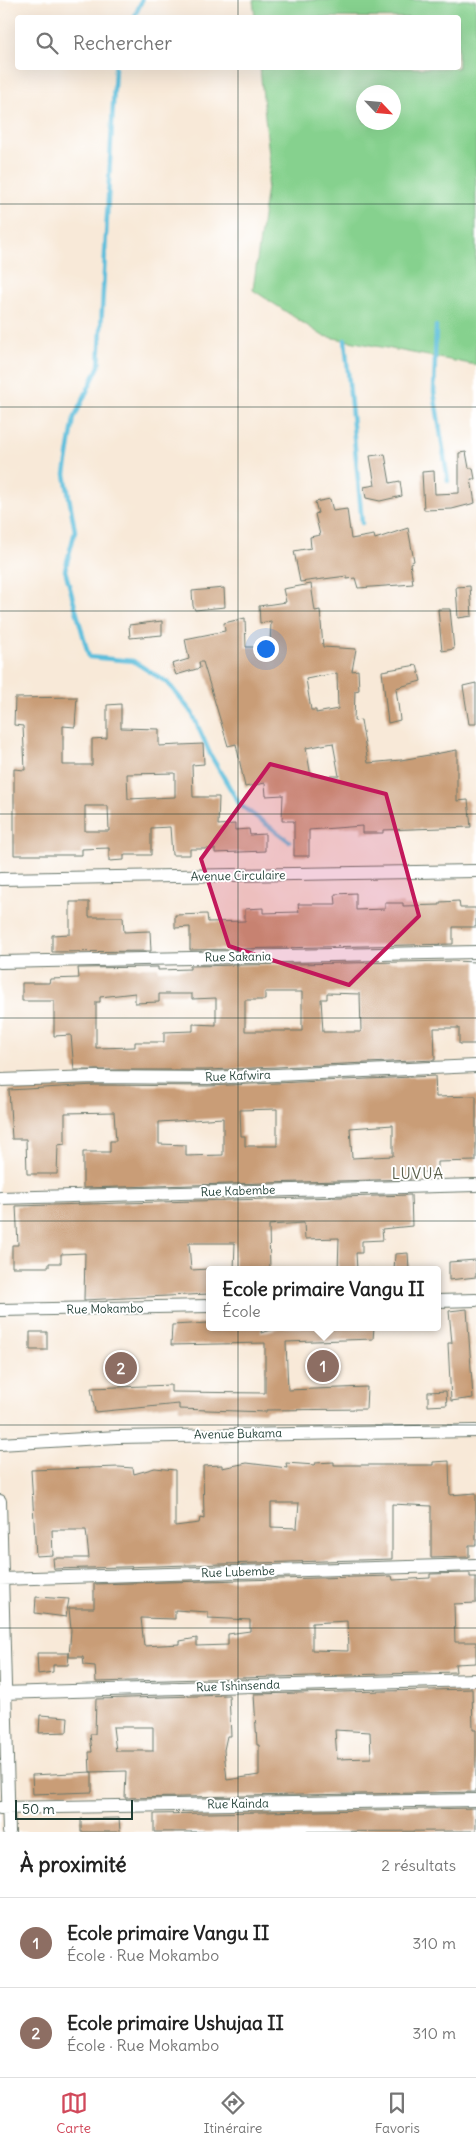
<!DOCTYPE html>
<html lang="fr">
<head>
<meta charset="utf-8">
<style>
	body { margin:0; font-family:Delius,sans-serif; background:#f2f2f2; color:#222 }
	.compass { position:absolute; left:356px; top:85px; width:45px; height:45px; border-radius:50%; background:#fff; box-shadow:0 5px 20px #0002; rotate:116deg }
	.scale { position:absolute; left:15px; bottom:12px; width:118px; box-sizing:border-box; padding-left:5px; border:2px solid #1f3d34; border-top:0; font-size:14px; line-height:18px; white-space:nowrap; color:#1f3d34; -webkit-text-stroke:4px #fff; paint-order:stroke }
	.you { position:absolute; left:265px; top:648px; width:18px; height:18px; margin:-12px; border:4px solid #fff; border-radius:50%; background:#1a73e8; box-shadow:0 0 0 8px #1a73e833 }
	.badge { display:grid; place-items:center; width:32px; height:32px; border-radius:50%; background:#d1495b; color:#fff; font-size:16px; font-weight:700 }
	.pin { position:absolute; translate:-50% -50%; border:2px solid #fff; box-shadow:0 1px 5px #0006 }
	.popup { position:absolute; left:206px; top:1266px; width:235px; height:65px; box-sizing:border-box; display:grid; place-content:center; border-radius:5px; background:#fff; filter:drop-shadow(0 1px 4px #0005); font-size:16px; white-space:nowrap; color:#767676 }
	.popup b { font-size:19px; color:#222 }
	.popup::after { content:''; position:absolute; left:50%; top:100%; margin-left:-10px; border:10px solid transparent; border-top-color:#fff }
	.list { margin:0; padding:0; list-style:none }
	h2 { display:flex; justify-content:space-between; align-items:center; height:65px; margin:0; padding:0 20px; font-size:21px }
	h2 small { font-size:16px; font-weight:400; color:#767676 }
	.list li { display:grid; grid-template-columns:32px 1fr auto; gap:15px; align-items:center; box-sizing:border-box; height:90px; padding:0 20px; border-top:1px solid #e0e0e0 }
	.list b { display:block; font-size:19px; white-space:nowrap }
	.list p { margin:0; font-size:16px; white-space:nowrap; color:#767676 }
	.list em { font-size:16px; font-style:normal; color:#767676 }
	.icon { flex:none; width:28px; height:28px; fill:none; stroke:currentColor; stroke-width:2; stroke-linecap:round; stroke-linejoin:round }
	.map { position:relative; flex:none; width:476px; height:1832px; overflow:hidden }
	.search { position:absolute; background:#fff; box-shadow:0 5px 20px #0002; left:15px; right:15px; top:15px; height:55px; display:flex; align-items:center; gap:12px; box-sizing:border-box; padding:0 18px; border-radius:5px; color:#767676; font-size:19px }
	.sheet { height:245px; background:#fff }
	nav { display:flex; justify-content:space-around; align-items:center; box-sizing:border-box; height:70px; border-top:1px solid #e0e0e0; background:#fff; font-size:14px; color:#767676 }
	nav a { display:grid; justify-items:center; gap:2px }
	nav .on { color:#d1495b }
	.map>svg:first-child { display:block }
	.green { fill:#86d18e; stroke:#528761; fill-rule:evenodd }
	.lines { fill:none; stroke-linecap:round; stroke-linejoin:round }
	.stream { stroke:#5cbedb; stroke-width:4.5 }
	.building { fill:#c99d77; fill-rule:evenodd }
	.street-casing { stroke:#6b796d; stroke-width:14 }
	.street { stroke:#fff; stroke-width:12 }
	.marked { fill:#c2185b; fill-opacity:0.2; stroke:#c2185b; stroke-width:4; stroke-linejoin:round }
	.grid { fill:none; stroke:#1f3d34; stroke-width:1; stroke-opacity:0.55 }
	.labels { text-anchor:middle; stroke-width:4; stroke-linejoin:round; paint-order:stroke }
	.street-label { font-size:12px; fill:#1f3d34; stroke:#fff }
	.quarter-label { font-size:15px; letter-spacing:1px; fill:#5a5f4b; stroke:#fff }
</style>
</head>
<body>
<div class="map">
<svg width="476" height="1832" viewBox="0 0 476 1832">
	<rect width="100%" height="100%" fill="#fff"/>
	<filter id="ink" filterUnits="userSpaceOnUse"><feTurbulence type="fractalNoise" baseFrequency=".02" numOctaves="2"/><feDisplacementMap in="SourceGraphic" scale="10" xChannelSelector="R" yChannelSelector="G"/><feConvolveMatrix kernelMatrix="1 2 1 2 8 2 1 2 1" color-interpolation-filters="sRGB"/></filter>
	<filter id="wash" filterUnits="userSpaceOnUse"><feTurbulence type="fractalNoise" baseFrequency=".0096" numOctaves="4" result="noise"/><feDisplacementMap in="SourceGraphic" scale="20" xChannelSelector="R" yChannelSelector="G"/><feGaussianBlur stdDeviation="1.12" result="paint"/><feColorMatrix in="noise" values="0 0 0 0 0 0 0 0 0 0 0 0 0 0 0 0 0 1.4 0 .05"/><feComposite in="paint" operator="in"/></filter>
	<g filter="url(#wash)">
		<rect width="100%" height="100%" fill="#f8e9d8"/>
		<path class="green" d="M253 0H476V365L323 336 253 290 270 165 260 68H458V18L255 17ZM364 92H394V122H364Z"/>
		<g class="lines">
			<path class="stream" d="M134 18 142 0
				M115 68 99 366 74 418 65 474 75 531 65 570 89 657 133 661 168 683 192 713 211 756 240 805 289 841
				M436 326 434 392 448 481
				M345 340 362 523"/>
		</g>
		<g id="blocks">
			<path class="building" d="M466 452 469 468H473L475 479H471L475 503 452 509 424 510 422 472 434 471 435 494 459 493V453Z
				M385 454 390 483 400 481 402 496 380 501 366 498 364 487 375 485 370 456Z
				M330 499 333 511 347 509 351 539 374 535 375 539 408 528 414 561 410 563 413 584 358 588 355 578 347 579V576L300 582 294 551 311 548 310 537 320 535 315 514 318 513 315 502Z
				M311 584 315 611 320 610 323 647 356 649 352 671 358 670 359 690 355 691 354 721 361 720 368 763 401 760 457 750V801L468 800 471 827 383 830V833H362V826L309 830V856H294V821H282L283 795 266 796 265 783 245 787 236 744 228 746 203 662H199L200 668 176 675 172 664 189 659 185 639 225 631 224 623 245 618 246 647H270L271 621 260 623 259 606 286 602 283 589ZM337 673 338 709 316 713V710H311L306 679ZM333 743 339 776H311L306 748Z
				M470 586 472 616 458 618 456 587Z
				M224 588 225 607 195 610 193 606 192 591Z
				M438 609H450L454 649 442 651Z
				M162 621V635L130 638 129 625Z
				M417 665 421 681 396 688 400 720 388 723 382 671Z
				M476 683V724H469L463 686Z
				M77 697 75 727 63 726V765H92V739L107 738V705L121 704V728L159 729V746L203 744 204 764 192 765 193 797H219L218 825 235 824V830L249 829 250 835 265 834V851L215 853V849H190V855H172L170 827 151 828V855H124V860L109 861V848L82 849V855H14V769L25 770 23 726 14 725 15 698ZM175 773V797L128 799 127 774ZM85 806H108L109 831H85Z
				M356 893V910L385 909V903H403V906L440 905V902L459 901 460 908H476V927H453V944L190 950V927L175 928V915L207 914 208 922 245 921V909L263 908V913L299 912 298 904H336L335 894Z
				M70 902H89V917H123L124 932 150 931 151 951 52 952V935L70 934Z
				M453 961 476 962V1044H459V1028H434L435 1060 208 1070H74L71 1035 54 1036V1001H22V983H49L50 979 79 978 78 968 158 967V970L190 969V966ZM265 992H302V1031H245V1000H265ZM135 993V1003L159 1002V994H192V999L216 998V1025L193 1024V1031L164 1032V1042H135V1047L96 1048V1002H100V997ZM327 993 360 994 361 1032H323L321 999H327Z
				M435 1076 436 1097 476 1096V1161L438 1162V1172H410L411 1179 83 1188V1152H110V1141H116L114 1112 65 1113V1144L58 1145 57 1174H27L26 1139H12L9 1090 95 1085 208 1086ZM277 1109V1146H245V1136H241L240 1110ZM223 1118V1155L186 1156V1145L159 1144V1122ZM393 1125V1156L352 1158 350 1128Z
				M411 1195 412 1226 382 1229 383 1240 362 1241V1253H356L357 1270H338L339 1238 305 1239 304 1223 269 1225 270 1270H234L235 1243H189L191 1270 209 1269V1294L84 1300 85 1253 61 1254V1263H49V1267H12V1245H18L16 1206Z
				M408 1253 409 1270H394L395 1254Z
				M476 1260V1277L449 1280V1262Z
				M467 1309 473 1398 451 1401 448 1343H452L449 1311Z
				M209 1323V1327H262L261 1333 282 1327H374L373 1339 286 1342 288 1390 367 1387 366 1409 266 1410V1412L179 1409V1404L95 1412 91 1388 171 1385V1392L265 1393V1343L171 1345 172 1325Z
				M30 1332H47V1350H30Z
				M446 1391 447 1405 428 1406V1392Z
				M449 1461 450 1495 476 1493V1545H469V1557L431 1558V1506L392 1504V1559L54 1569 53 1558H89L86 1530H52L53 1555 36 1556 31 1470 119 1467 133 1468 134 1474 155 1468 175 1470V1526L199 1523 200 1518 204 1519 203 1466 222 1465V1468L247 1463 287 1468 286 1463 315 1465V1463L334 1462V1465H433V1462ZM271 1503H299L297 1528 271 1527Z
				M470 1573V1577H476V1603L454 1604 455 1642H476V1663L455 1664 456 1672 96 1682 95 1666 84 1665 83 1657H69L71 1630 69 1608H94V1584L392 1576 393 1580 430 1578V1574ZM175 1610 208 1612V1618L250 1620V1631L228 1634V1645L197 1646V1638L180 1641V1644L144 1646 141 1618 175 1619ZM347 1621 348 1651 312 1650V1623Z
				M36 1597 69 1599 66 1617 35 1613Z
				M37 1653H69L68 1665H53V1672L38 1674Z
				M472 1689 473 1730H476V1792L125 1798 126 1771 90 1772 89 1752H92L90 1734H95L96 1699 229 1695 231 1736H227L224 1750 227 1780 259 1775V1745H257L254 1694ZM113 1727H153V1751H116ZM335 1730 370 1732 371 1758 337 1759Z
				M40 1715 68 1717 67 1732 39 1733Z
				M92 1772V1792L33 1794 32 1775Z
				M476 1808V1831L154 1832V1814Z
				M119 1818 120 1832H81V1819Z"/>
		</g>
	</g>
	<g filter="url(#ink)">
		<use href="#blocks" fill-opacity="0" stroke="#6b796d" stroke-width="1"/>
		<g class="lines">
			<defs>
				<path id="street" d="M0 879 476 871
					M0 962 476 952
					M0 1080 95 1077 208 1078 476 1066
					M0 1198 476 1185
					M437 1301 476 1300
					M0 1310 209 1306
					M0 1444 117 1437 476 1431
					M0 1501 9 1832
					M0 1579 476 1565
					M0 1693 476 1680
					M0 1808 476 1800"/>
			</defs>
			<use href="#street" class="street-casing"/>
			<use href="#street" class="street"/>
		</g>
	</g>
	<path class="marked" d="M270 764 386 794 419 916 349 985 229 946 201 859Z"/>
	<path class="grid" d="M238 0V18M238 68V1832M0 204H476M0 407H476M0 611H476M0 814H476M0 1018H476M0 1221H476M0 1425H476M0 1628H476"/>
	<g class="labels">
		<g class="street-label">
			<text transform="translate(238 876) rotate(-1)" y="4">Avenue Circulaire</text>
			<text transform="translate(238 957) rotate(-1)" y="4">Rue Sakania</text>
			<text transform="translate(238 1076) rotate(-2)" y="4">Rue Kafwira</text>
			<text transform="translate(238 1191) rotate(-2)" y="4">Rue Kabembe</text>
			<text transform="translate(105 1309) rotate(-1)" y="4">Rue Mokambo</text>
			<text transform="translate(238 1434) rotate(-1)" y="4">Avenue Bukama</text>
			<text transform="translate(238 1572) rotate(-2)" y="4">Rue Lubembe</text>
			<text transform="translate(238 1686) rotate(-2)" y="4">Rue Tshinsenda</text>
			<text transform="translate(238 1804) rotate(-1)" y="4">Rue Kainda</text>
		</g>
		<g class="quarter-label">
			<text x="418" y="1179">LUVUA</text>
		</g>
	</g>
</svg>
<svg class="compass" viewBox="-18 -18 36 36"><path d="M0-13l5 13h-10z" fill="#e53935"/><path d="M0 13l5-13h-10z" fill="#767676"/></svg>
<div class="scale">50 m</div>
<div class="you"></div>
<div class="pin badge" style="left:323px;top:1366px;background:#8d6e63">1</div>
<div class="popup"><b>Ecole primaire Vangu II</b>École</div>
<div class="pin badge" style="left:121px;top:1368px;background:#8d6e63">2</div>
<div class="search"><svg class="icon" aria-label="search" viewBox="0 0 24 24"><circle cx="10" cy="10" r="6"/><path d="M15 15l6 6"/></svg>Rechercher</div>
</div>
<section class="sheet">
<h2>À proximité<small>2 résultats</small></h2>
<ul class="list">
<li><span class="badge" style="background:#8d6e63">1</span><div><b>Ecole primaire Vangu II</b><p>École · Rue Mokambo</p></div><em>310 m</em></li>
<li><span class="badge" style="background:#8d6e63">2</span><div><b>Ecole primaire Ushujaa II</b><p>École · Rue Mokambo</p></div><em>310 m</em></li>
</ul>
</section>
<nav>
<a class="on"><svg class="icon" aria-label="map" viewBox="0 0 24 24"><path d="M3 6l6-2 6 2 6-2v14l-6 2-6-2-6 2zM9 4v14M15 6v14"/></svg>Carte</a>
<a><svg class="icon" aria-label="directions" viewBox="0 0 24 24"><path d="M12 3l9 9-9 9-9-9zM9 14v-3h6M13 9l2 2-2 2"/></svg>Itinéraire</a>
<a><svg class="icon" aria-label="saved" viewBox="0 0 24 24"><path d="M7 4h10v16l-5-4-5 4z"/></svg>Favoris</a>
</nav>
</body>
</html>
